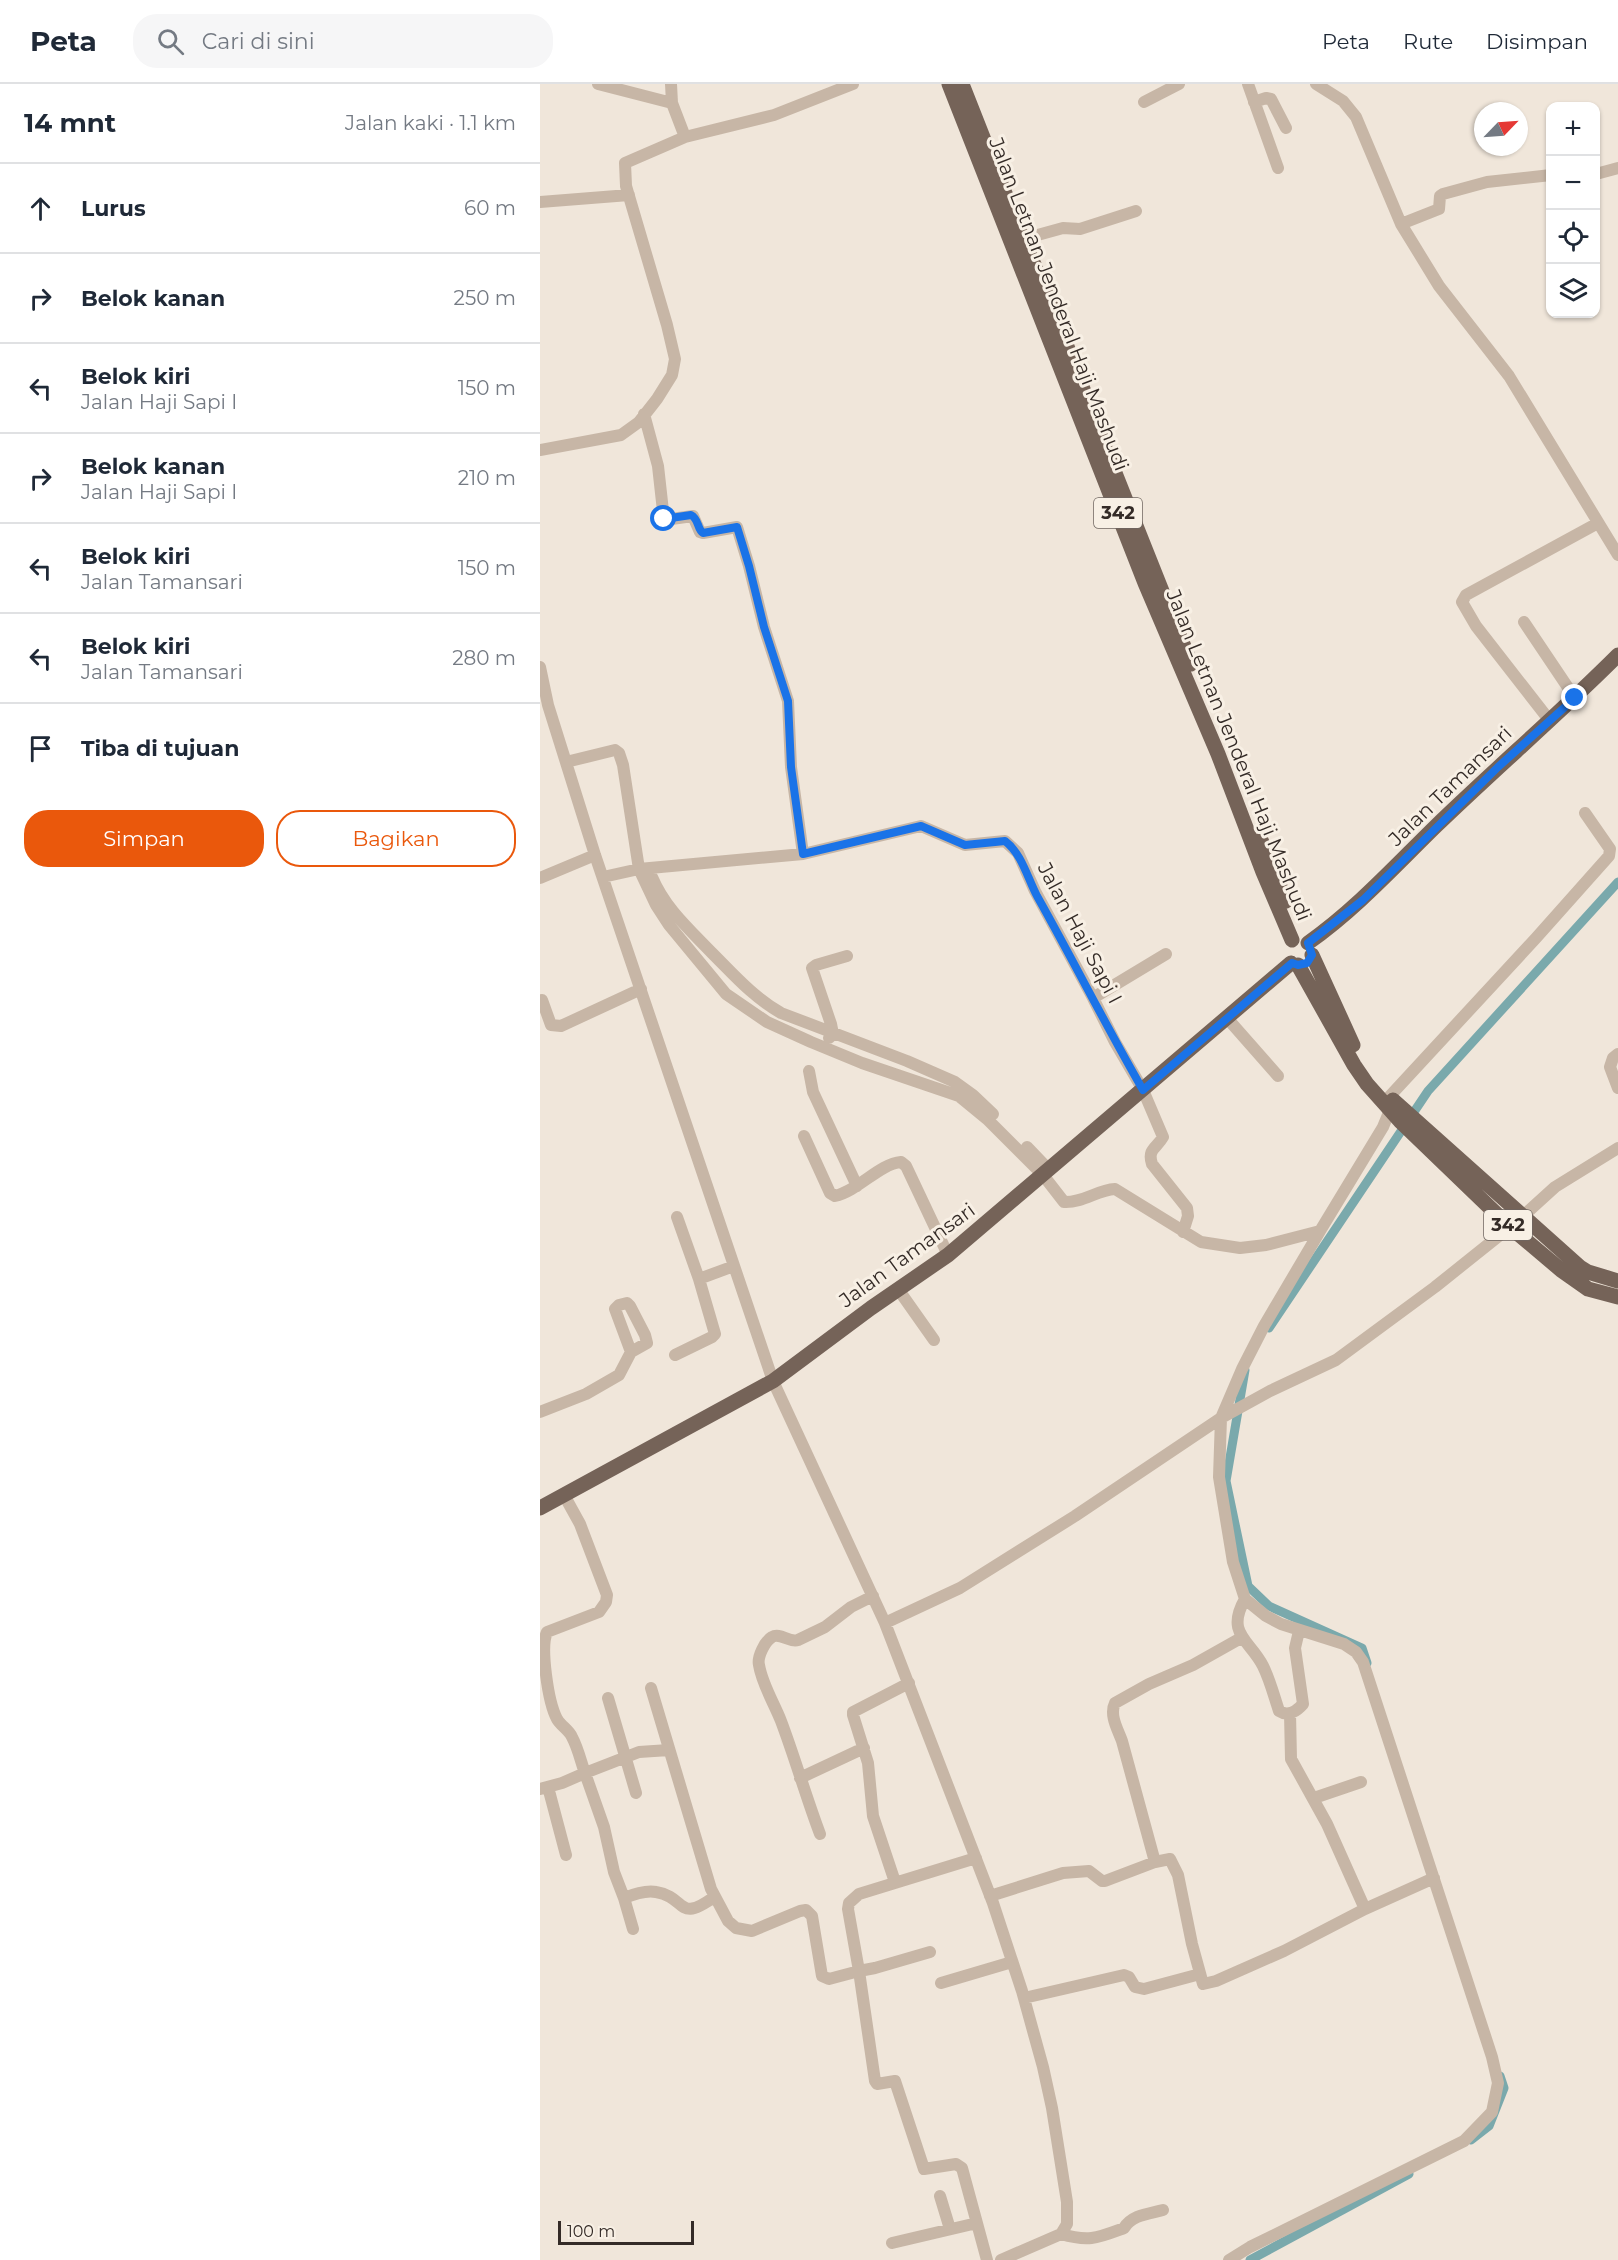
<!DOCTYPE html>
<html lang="id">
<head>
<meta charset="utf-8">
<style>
	body { margin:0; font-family:Montserrat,sans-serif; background:#f6f6f7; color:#1f2937 }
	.controls { position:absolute; right:18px; top:18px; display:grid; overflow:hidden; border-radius:12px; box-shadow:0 2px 4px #0004 }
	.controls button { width:54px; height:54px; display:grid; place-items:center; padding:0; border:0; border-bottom:2px solid #e0e1e3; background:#fff; color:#1f2937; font:30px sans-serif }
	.compass { position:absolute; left:934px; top:18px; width:54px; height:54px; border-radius:50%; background:#fff; box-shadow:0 2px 4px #0004; rotate:65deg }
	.scale { position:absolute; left:18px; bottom:15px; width:136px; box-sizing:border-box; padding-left:6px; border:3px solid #342b27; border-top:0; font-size:16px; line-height:21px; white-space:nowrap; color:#342b27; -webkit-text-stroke:4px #f8f0e5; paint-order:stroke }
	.stop { position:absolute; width:18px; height:18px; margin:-14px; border:4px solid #1a73e8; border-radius:50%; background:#fff }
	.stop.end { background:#1a73e8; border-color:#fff; box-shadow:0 2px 6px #0008 }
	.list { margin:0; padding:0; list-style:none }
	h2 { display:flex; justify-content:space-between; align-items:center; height:78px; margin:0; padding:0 24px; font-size:26px }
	h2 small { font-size:20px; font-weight:400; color:#747a83 }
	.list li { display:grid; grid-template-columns:39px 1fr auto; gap:18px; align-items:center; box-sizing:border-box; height:90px; padding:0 24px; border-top:2px solid #e0e1e3 }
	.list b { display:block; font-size:22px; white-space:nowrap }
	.list p { margin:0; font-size:20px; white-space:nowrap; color:#747a83 }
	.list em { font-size:20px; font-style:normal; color:#747a83 }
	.actions { display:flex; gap:12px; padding:18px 24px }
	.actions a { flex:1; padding:14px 0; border:2px solid #ea580c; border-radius:24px; text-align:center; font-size:21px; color:#ea580c }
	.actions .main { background:#ea580c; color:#fff }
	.icon { flex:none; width:33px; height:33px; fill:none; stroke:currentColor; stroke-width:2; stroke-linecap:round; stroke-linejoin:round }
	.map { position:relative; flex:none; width:1078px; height:2176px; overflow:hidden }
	header { display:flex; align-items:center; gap:36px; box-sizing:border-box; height:84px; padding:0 30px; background:#fff; border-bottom:2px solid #e0e1e3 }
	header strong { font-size:28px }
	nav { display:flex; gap:33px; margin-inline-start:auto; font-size:21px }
	.search { width:420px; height:54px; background:#f6f6f7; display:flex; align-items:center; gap:15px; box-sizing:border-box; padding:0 21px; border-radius:24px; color:#747a83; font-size:22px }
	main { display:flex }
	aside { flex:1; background:#fff }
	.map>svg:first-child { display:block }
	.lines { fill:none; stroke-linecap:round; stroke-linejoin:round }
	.canal { stroke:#7aa9ac; stroke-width:9 }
	.minor { stroke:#c7b6a6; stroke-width:12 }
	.major { stroke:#756358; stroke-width:15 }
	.route { stroke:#1a73e8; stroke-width:8 }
	.labels { text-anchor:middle; stroke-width:6; stroke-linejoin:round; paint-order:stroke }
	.shield { fill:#f8f0e5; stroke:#6f6660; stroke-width:1.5 }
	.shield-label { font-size:18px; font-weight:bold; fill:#342b27 }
	.street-label { font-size:20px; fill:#342b27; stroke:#f8f0e5 }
</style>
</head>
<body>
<header>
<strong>Peta</strong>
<div class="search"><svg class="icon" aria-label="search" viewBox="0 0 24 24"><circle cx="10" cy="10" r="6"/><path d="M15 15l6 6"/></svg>Cari di sini</div>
<nav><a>Peta</a><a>Rute</a><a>Disimpan</a></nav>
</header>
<main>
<aside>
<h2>14 mnt<small>Jalan kaki · 1.1 km</small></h2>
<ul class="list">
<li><svg class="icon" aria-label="ahead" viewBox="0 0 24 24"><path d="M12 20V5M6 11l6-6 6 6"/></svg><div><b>Lurus</b></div><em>60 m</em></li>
<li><svg class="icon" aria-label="right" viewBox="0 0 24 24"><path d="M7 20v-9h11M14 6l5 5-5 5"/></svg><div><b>Belok kanan</b></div><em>250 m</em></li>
<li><svg class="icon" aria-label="left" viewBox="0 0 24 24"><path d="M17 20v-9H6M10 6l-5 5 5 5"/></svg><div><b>Belok kiri</b><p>Jalan Haji Sapi I</p></div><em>150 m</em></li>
<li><svg class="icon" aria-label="right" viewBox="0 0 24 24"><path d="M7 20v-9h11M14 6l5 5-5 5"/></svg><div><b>Belok kanan</b><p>Jalan Haji Sapi I</p></div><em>210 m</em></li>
<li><svg class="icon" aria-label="left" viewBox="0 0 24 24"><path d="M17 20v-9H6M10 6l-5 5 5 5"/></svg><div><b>Belok kiri</b><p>Jalan Tamansari</p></div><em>150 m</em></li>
<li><svg class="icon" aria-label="left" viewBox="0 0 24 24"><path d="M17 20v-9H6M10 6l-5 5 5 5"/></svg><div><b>Belok kiri</b><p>Jalan Tamansari</p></div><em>280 m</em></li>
<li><svg class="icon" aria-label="arrive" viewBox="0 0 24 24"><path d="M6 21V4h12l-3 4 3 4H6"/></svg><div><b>Tiba di tujuan</b></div></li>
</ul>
<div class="actions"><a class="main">Simpan</a><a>Bagikan</a></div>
</aside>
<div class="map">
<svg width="1078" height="2176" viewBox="0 0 1078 2176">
	<rect width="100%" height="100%" fill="#f0e6da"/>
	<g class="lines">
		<path class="canal" d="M729 1244 888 1007 1078 798
			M705 1286 686 1397 708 1502 729 1522 822 1564 827 1579
			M931 2056 949 2042 964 2004 960 1992
			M710 2176 869 2090"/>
		<path class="minor" d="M58 0 132 19 145 53
			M131 0 132 19
			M708 0 738 84
			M776 0 803 17 816 33 861 140 899 202 969 292 1078 471
			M604 18 639 0
			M714 18 726 14 731 15 746 44
			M1056 90 1078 84
			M0 118 89 111
			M861 140 899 125 900 112 903 110 947 98 1011 91
			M483 155 523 144 540 145 596 127
			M104 330 118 382 124 436 153 432 160 448 163 449 197 443 209 482 224 543 248 617 251 683 263 770
			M0 366 81 351 99 338 117 315 132 291 135 275 127 241 86 102 85 79 145 53 234 31 313 0
			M984 538 1035 614
			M0 583 8 621 55 771 233 1297 345 1539 453 1819 482 1907 503 1983 512 2024 527 2118V2140L521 2150 461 2176
			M1010 637 936 542 922 518 926 511 1058 439
			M26 678 75 666 79 669 83 681 99 785 116 821 129 841 186 910 227 938 271 958 322 979 419 1012 447 1035 503 1091 524 1118C543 1119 557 1106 575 1105L661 1158 700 1164 726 1161 780 1147 843 1043 850 1026
			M63 793 99 785 263 770 381 742 425 761 465 757 478 769 495 807 553 914 575 958 603 1006 623 1053C617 1064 607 1065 612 1080L647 1124 648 1132 643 1148
			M112 793C125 824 149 845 172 869 194 891 213 913 241 929L367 977 415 998 433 1011 453 1030
			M0 794 55 771
			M553 914 626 870
			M2 916 11 941 21 942 101 905
			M687 934 738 992
			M289 954 293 950 291 940 272 884 276 881 307 872
			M1078 970 1073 974 1070 983 1078 1004
			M269 987 273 1008 317 1102
			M849 1013 996 854 1069 772 1070 765 1045 729
			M264 1052 290 1109 295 1112C318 1107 339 1080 361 1078L366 1082 408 1171
			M487 1063 509 1086
			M982 1133 1015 1103 1078 1064
			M159 1195 194 1182
			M358 1205 394 1256
			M135 1271 172 1253 175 1250 159 1195 137 1133
			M0 1328 46 1310 79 1291 91 1268 75 1225 79 1221 87 1219 90 1222 105 1251 107 1259 91 1268
			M24 1411 40 1440 67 1511 66 1518 59 1528 7 1548C0 1563 8 1618 17 1635 21 1642 29 1646 32 1653 38 1664 41 1678 45 1689L99 1668 129 1666
			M705 1515C685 1550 710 1556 723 1582 730 1596 734 1612 739 1627 748 1633 757 1627 763 1620L755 1564 759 1547
			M345 1539 420 1504 535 1432 681 1334 730 1307 796 1276 895 1203 970 1143
			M701 1554 653 1581 609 1600 575 1619C569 1631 578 1646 582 1657L615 1778 630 1775 638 1791 652 1860 663 1900 676 1897 744 1867 825 1825 894 1794
			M111 1604 171 1805 188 1837 196 1844 212 1847 260 1827 266 1826 272 1832 282 1892 289 1895 319 1887 335 1997 337 2000 355 1997 384 2085 416 2080 422 2084 447 2176
			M68 1614 96 1709
			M750 1629 751 1675 787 1740 825 1825
			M260 1694 324 1664
			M8 1703 26 1771
			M0 1705 22 1699 45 1689 64 1743 74 1788 84 1814C94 1810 106 1806 116 1808 147 1813 137 1840 174 1813
			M774 1714 821 1698
			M280 1750C266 1713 255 1674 241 1637 234 1619 222 1600 219 1581 217 1573 225 1557 232 1553 240 1548 249 1559 258 1556L285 1543 311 1523 333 1512
			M355 1798 333 1732 328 1679 313 1631V1628L369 1599
			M450 1812 523 1789 549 1787 562 1797H565L615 1778
			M84 1814 93 1845
			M390 1868 335 1884 319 1887 308 1825 309 1819 319 1810 436 1774
			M401 1899 472 1878
			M484 1914 584 1891 589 1893 595 1903 604 1905 660 1890
			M400 2112 410 2145
			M521 2150C549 2158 557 2154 584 2144 592 2131 608 2130 623 2126
			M352 2159 437 2139
			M689 2176 710 2163 924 2057 952 2028 958 1999 952 1973 823 1578 816 1568 804 1560 741 1540 726 1532 705 1515 693 1478 679 1393 681 1334 702 1285 724 1242 780 1147"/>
		<path class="major" d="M409 0 605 499 678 670 723 788 752 856
			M422 0 483 155 511 220 567 369 651 580
			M721 756 746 817
			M768 859C816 825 854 783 896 742 956 684 1019 630 1078 571
			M772 871 813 961
			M758 881 814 981 827 1000 860 1037 970 1143 1021 1186 1048 1205 1078 1213
			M853 1016 1040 1183 1048 1188 1078 1197
			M0 1424 233 1297 331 1224 408 1171 751 879"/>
	</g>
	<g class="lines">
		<path class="route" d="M124 435 151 431C159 435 157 445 163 449L197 443 209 482 224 543 248 617 251 683 263 770 381 742 425 761 465 757C482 770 487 793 497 812 533 876 566 942 603 1006L752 879 758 881 767 879 772 871 768 859 823 816 958 683 1035 614"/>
	</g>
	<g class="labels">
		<g class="shield">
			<rect x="554" y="414" width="48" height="30" rx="4.5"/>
			<rect x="944" y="1126" width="48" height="30" rx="4.5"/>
		</g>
		<g class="shield-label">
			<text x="578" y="435">342</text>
			<text x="968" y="1147">342</text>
		</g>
		<g class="street-label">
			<text transform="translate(519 220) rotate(69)" y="7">Jalan Letnan Jenderal Haji Mashudi</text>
			<text transform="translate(699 671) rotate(68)" y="7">Jalan Letnan Jenderal Haji Mashudi</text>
			<text transform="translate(910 702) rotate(-44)" y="7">Jalan Tamansari</text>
			<text transform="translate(540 849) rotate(62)" y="7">Jalan Haji Sapi I</text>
			<text transform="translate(367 1171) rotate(-36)" y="7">Jalan Tamansari</text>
		</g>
	</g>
</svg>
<div class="controls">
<button>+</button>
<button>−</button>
<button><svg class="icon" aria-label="locate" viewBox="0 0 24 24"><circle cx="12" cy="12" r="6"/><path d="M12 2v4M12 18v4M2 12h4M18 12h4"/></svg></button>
<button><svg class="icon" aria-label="layers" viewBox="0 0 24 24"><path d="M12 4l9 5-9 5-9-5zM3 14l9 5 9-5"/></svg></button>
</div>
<svg class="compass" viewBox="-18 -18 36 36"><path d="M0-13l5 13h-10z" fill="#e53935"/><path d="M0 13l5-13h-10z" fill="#747a83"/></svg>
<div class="scale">100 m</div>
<div class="stop" style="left:124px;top:435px"></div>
<div class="stop end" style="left:1035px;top:614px"></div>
</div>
</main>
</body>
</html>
